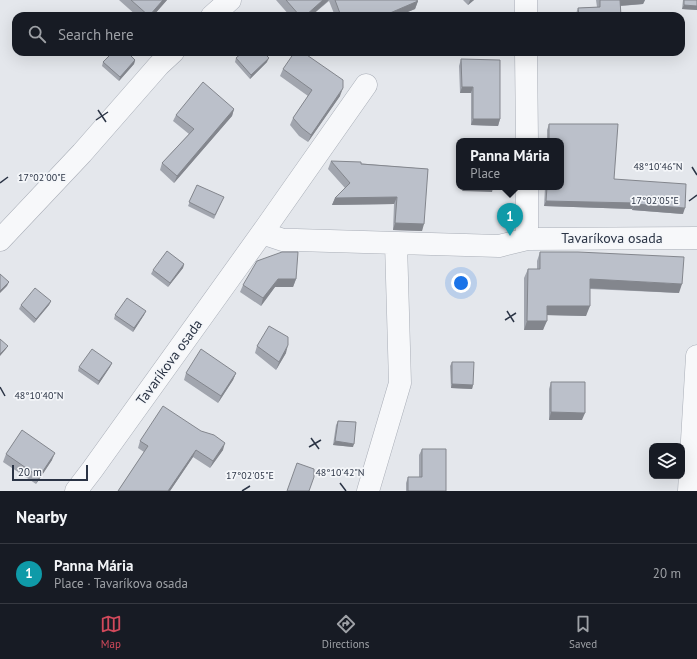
<!DOCTYPE html>
<html lang="en">
<head>
<meta charset="utf-8">
<style>
	body { margin:0; font-family:"PT Sans",sans-serif; background:#242831; color:#f1f3f6 }
	.controls { position:absolute; right:12px; bottom:12px; display:grid; overflow:hidden; border-radius:8px; box-shadow:0 4px 16px #0002 }
	.controls button { width:36px; height:36px; display:grid; place-items:center; padding:0; border:0; border-bottom:1px solid #363941; background:#171b24; color:#f1f3f6; font:20px sans-serif }
	.scale { position:absolute; left:12px; bottom:10px; width:76px; box-sizing:border-box; padding-left:4px; border:2px solid #2b3445; border-top:0; font-size:11px; line-height:14px; white-space:nowrap; color:#2b3445; -webkit-text-stroke:3px #f4f6f9; paint-order:stroke }
	.you { position:absolute; left:461px; top:283px; width:14px; height:14px; margin:-10px; border:3px solid #fff; border-radius:50%; background:#1a73e8; box-shadow:0 0 0 6px #1a73e833 }
	.badge { display:grid; place-items:center; width:26px; height:26px; border-radius:50%; background:#d1495b; color:#fff; font-size:13px; font-weight:700 }
	.pin { position:absolute; translate:-50% -33px; filter:drop-shadow(0 1px 2px #0008) }
	.pin::after { content:''; position:absolute; top:21px; width:14px; height:12px; background:inherit; clip-path:polygon(0 0,100% 0,50% 100%) }
	.popup { position:absolute; left:456px; top:138px; width:108px; height:52px; box-sizing:border-box; display:grid; place-content:center; border-radius:8px; background:#171b24; filter:drop-shadow(0 1px 3px #0005); font-size:13px; white-space:nowrap; color:#9ea1a6 }
	.popup b { font-size:15px; color:#f1f3f6 }
	.popup::after { content:''; position:absolute; left:50%; top:100%; margin-left:-8px; border:8px solid transparent; border-top-color:#171b24 }
	.list { margin:0; padding:0; list-style:none }
	h2 { display:flex; justify-content:space-between; align-items:center; height:52px; margin:0; padding:0 16px; font-size:17px }
	h2 small { font-size:13px; font-weight:400; color:#9ea1a6 }
	.list li { display:grid; grid-template-columns:26px 1fr auto; gap:12px; align-items:center; box-sizing:border-box; height:60px; padding:0 16px; border-top:1px solid #363941 }
	.list b { display:block; font-size:15px; white-space:nowrap }
	.list p { margin:0; font-size:13px; white-space:nowrap; color:#9ea1a6 }
	.list em { font-size:13px; font-style:normal; color:#9ea1a6 }
	.icon { flex:none; width:22px; height:22px; fill:none; stroke:currentColor; stroke-width:2; stroke-linecap:round; stroke-linejoin:round }
	.map { position:relative; flex:none; width:697px; height:491px; overflow:hidden }
	.search { position:absolute; background:#171b24; box-shadow:0 4px 16px #0002; left:12px; right:12px; top:12px; height:44px; display:flex; align-items:center; gap:10px; box-sizing:border-box; padding:0 14px; border-radius:12px; color:#9ea1a6; font-size:15px }
	.sheet { height:112px; background:#171b24 }
	nav { display:flex; justify-content:space-around; align-items:center; box-sizing:border-box; height:56px; border-top:1px solid #363941; background:#171b24; font-size:11px; color:#9ea1a6 }
	nav a { display:grid; justify-items:center; gap:2px }
	nav .on { color:#d1495b }
	.map>svg:first-child { display:block }
	.lines { fill:none; stroke-linecap:round; stroke-linejoin:round }
	.minor-casing { stroke:#a9aeb7; stroke-width:23 }
	.minor { stroke:#f7f8fa; stroke-width:22 }
	.wall { fill:#a1a5ae }
	.shaded-wall { fill:#83868d }
	.building { fill:#bbc0ca; stroke:#83868d }
	.ticks { fill:none; stroke:#2b3445; stroke-width:1.5 }
	.labels { text-anchor:middle; stroke-width:3.5; stroke-linejoin:round; paint-order:stroke }
	.street-label { font-size:14px; fill:#2b3445; stroke:#f4f6f9 }
	.ticks-label { font-size:10px; text-anchor:middle; fill:#2b3445; stroke:#f4f6f9; stroke-width:3.5; stroke-linejoin:round; paint-order:stroke }
</style>
</head>
<body>
<div class="map">
<svg width="697" height="491" viewBox="0 0 697 491">
	<rect width="100%" height="100%" fill="#e4e7ec"/>
	<g class="lines">
		<defs>
			<path id="minor" d="M526 0V16
				M212 16 230 0
				M526 52 527 141
				M527 187V239
				M262 233 283 240H296L499 246 527 239 697 238
				M0 240 82 153 159 65 173 52
				M76 491 92 470 262 233 366 85
				M368 491 400 383 396 243
				M689 491 697 356"/>
		</defs>
		<use href="#minor" class="minor-casing"/>
		<use href="#minor" class="minor"/>
	</g>
	<path class="wall" d="M119 0H167L153 16H137Z
		M276 0H416L418 1 415 9 398 16H335L329 1 311 16H290Z
		M463 0H474L468 5Z
		M596 0H645L643 4 621 6V16H575L578 8 597 7Z
		M683 0H697V10L682 9Z
		M236 58 267 62 250 79 235 62Z
		M461 59 500 119 498 126 471 125V93H460L459 66Z
		M135 60 134 64 119 81 102 66 103 62Z
		M283 69 340 96 308 142 299 136 290 125 293 118 308 96 280 76Z
		M234 109 232 116 174 183 160 170 162 163 189 134 173 121 176 115Z
		M549 124 614 179 683 214 632 210V209L544 206 545 187H561V141H547V130Z
		M331 161 428 169 422 231 393 230 394 204 332 205 335 198 345 188 328 169Z
		M197 185 222 201 214 219 188 206Z
		M540 252 679 293 590 289 586 316 547 315 543 330H524V278L528 269H537V261Z
		M184 264 183 268 168 287 151 274 153 270Z
		M296 279 293 287H275L261 306 240 292 243 285Z
		M51 301 49 305 34 323 19 309 21 305Z
		M146 311 144 315 133 332 114 319 115 315Z
		M257 346 286 353 276 370 255 353Z
		M452 362 473 385 472 389 451 388 450 366Z
		M112 363 110 367 98 385 78 371 79 367Z
		M186 373H236L233 380 218 403 184 380Z
		M551 382 582 420H549V389Z
		M338 421 353 447 333 445 336 425Z
		M140 441 223 450 210 468 193 457 170 491H118L144 452 138 448Z
		M422 449 446 491H406V483L408 477H419V455Z
		M6 454 52 460 36 484 3 462Z"/>
	<path class="shaded-wall" d="M163 0H167L153 16H149Z
		M323 0H329L311 16H305Z
		M470 0H474L468 5Z
		M620 0H645L643 4 617 6Z
		M418 1 415 9 398 16H383Z
		M684 5 697 6V10L682 9Z
		M269 58 267 62 250 79 251 75Z
		M135 60 134 64 119 81 120 77Z
		M462 87H473L471 93H460Z
		M343 88 340 96 308 142 311 135Z
		M234 109 232 116 174 183 177 176Z
		M473 119H500L498 126 471 125Z
		M464 187 493 188 492 192 462 191Z
		M397 197 394 204 332 205 335 198Z
		M546 201 635 203 632 209 544 206Z
		M635 204 685 208 683 214 632 210Z
		M395 223 424 224 422 231 393 230Z
		M184 264 183 268 168 287 170 283Z
		M278 279H296L293 287H275L261 306 263 298Z
		M590 279 682 284 679 293 586 288Z
		M9 282 7 286 0 293V291Z
		M51 301 49 305 34 323 36 319Z
		M547 306H590L586 316 544 315Z
		M146 311 144 315 133 332 134 328Z
		M527 321H547L543 330H524Z
		M288 345 286 353 276 370 279 362Z
		M8 346 6 349 0 356V354Z
		M112 363 110 367 98 385 99 381Z
		M236 373 233 380 218 403 221 396Z
		M452 384 473 385 472 389 451 388Z
		M551 412 585 413 582 420H549Z
		M335 441 354 444 353 447 333 445Z
		M225 443 223 450 210 468 213 461Z
		M196 450 193 457 170 491H168Z
		M55 453 52 460 36 484 39 477Z"/>
	<path class="building" d="M131 0H163L149 16Z
		M286 0H323L305 16H300Z
		M335 0H416L418 1 383 16H341Z
		M600 0H620L621 16H579L578 8 600 7Z
		M684 0H697V6L684 5Z
		M113 52H127L135 60 120 77 103 62Z
		M243 52H263L269 58 251 75 236 58Z
		M294 53H304L343 80V88L311 135 302 128 293 118 312 90 283 69Z
		M461 59 500 60V119H473V87H462Z
		M203 82 234 109 177 176 162 163 194 129 176 115Z
		M549 124H618L614 179 686 184 685 208 635 204V203L546 201 547 187H561V141H549Z
		M331 161 361 162V164L428 169 424 224 395 223 397 197 335 198 350 183Z
		M197 185 224 197 215 215 189 202Z
		M464 187H493V188Z
		M167 251 184 264 170 283 153 270Z
		M282 252H298L296 279H278L263 298 243 285 257 261Z
		M540 252H578L684 257 682 284 590 279V306H547V321H527L528 269H540Z
		M0 274 9 282 0 291Z
		M35 288 51 301 36 319 21 305Z
		M127 298 146 311 134 328 115 315Z
		M269 326 288 337V345L279 362 257 346Z
		M0 339 8 346 0 354Z
		M92 349 112 363 99 381 79 367Z
		M201 349 236 373 221 396 186 373Z
		M452 362H474L473 385 452 384Z
		M551 382H585V413L551 412Z
		M163 406 201 431 214 435 225 443 213 461 196 450 168 491H118L148 446 140 441Z
		M338 421 356 422 354 444 335 441Z
		M22 430 55 453 39 477 6 454Z
		M422 449H446V491H408V477H422Z
		M297 463 314 469V477L309 491H287Z"/>
	<path class="ticks" d="M98 110 106 122M96 120 108 112M692 167 697 175M0 183 8 177M689 201 697 195M507 311 514 322M505 320 516 313M0 387 5 396M311 438 319 449M309 447 321 440M340 483 346 491M242 491 250 486"/>
	<g class="labels">
		<g class="street-label">
			<text x="612" y="243">Tavaríkova osada</text>
			<text transform="translate(169 362) rotate(-54)" y="5">Tavaríkova osada</text>
		</g>
	</g>
	<g class="ticks-label">
		<text x="658" y="170">48°10'46"N</text>
		<text x="42" y="181">17°02'00"E</text>
		<text x="655" y="204">17°02'05"E</text>
		<text x="39" y="399">48°10'40"N</text>
		<text x="340" y="476">48°10'42"N</text>
		<text x="250" y="479">17°02'05"E</text>
	</g>
</svg>
<div class="controls">
<button><svg class="icon" aria-label="layers" viewBox="0 0 24 24"><path d="M12 4l9 5-9 5-9-5zM3 14l9 5 9-5"/></svg></button>
</div>
<div class="scale">20 m</div>
<div class="you"></div>
<div class="pin badge" style="left:510px;top:236px;background:#0f9aa8">1</div>
<div class="popup"><b>Panna Mária</b>Place</div>
<div class="search"><svg class="icon" aria-label="search" viewBox="0 0 24 24"><circle cx="10" cy="10" r="6"/><path d="M15 15l6 6"/></svg>Search here</div>
</div>
<section class="sheet">
<h2>Nearby<small></small></h2>
<ul class="list">
<li><span class="badge" style="background:#0f9aa8">1</span><div><b>Panna Mária</b><p>Place · Tavaríkova osada</p></div><em>20 m</em></li>
</ul>
</section>
<nav>
<a class="on"><svg class="icon" aria-label="map" viewBox="0 0 24 24"><path d="M3 6l6-2 6 2 6-2v14l-6 2-6-2-6 2zM9 4v14M15 6v14"/></svg>Map</a>
<a><svg class="icon" aria-label="directions" viewBox="0 0 24 24"><path d="M12 3l9 9-9 9-9-9zM9 14v-3h6M13 9l2 2-2 2"/></svg>Directions</a>
<a><svg class="icon" aria-label="saved" viewBox="0 0 24 24"><path d="M7 4h10v16l-5-4-5 4z"/></svg>Saved</a>
</nav>
</body>
</html>
